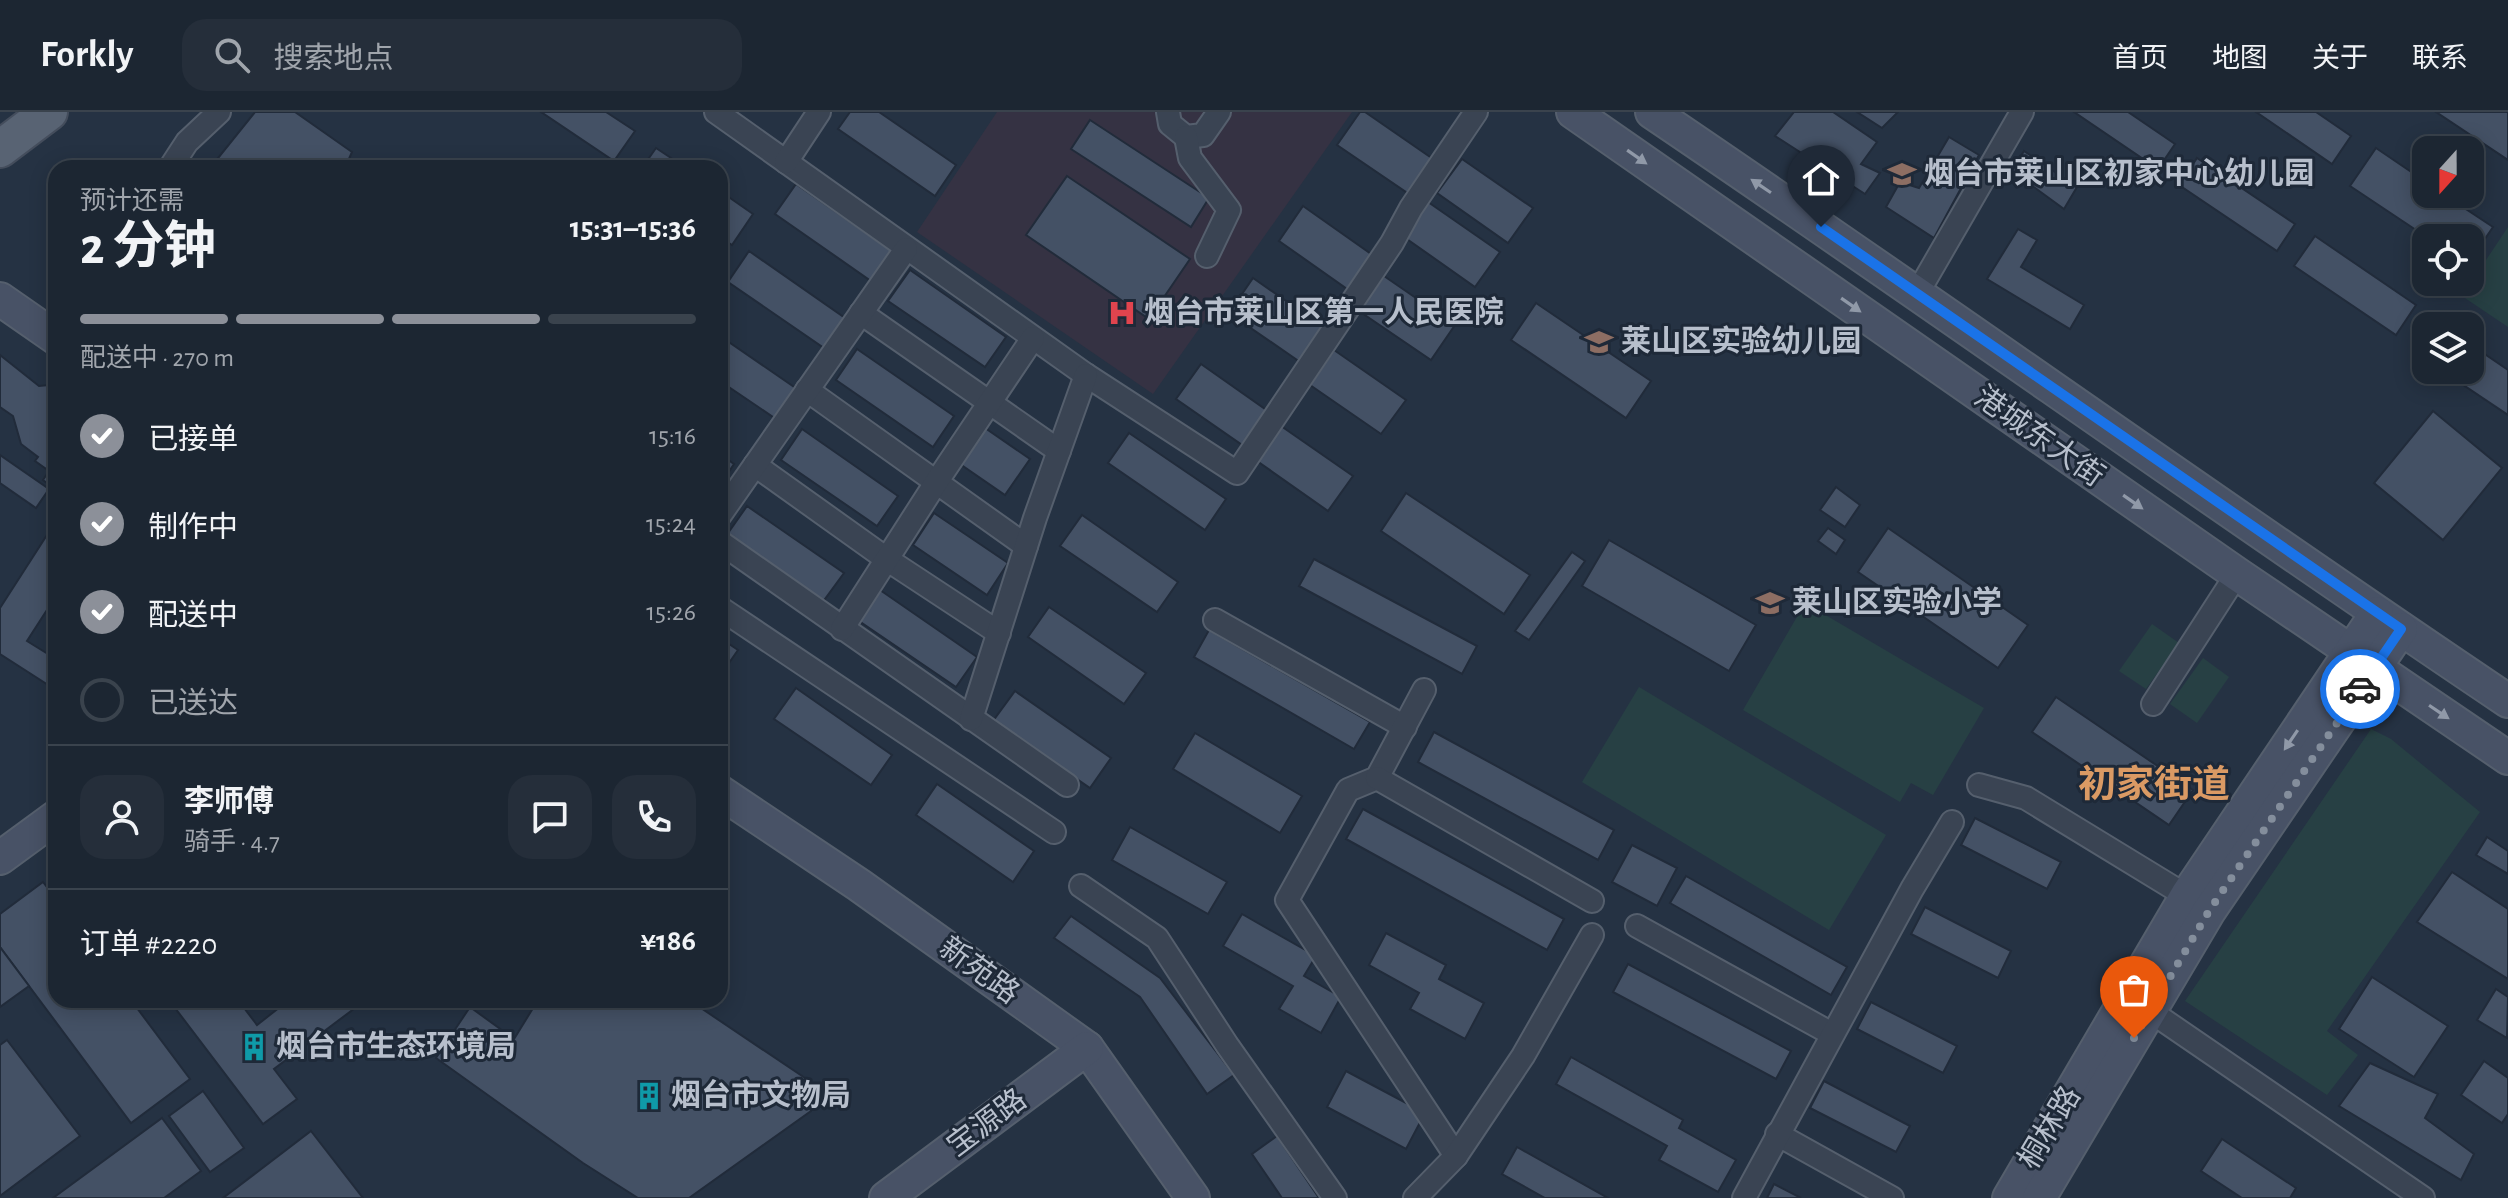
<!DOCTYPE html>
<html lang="zh">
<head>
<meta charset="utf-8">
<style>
  body { margin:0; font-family:"Alegreya Sans","Noto Sans SC",sans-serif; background:#252e3a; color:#f1f3f6; height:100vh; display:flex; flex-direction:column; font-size:30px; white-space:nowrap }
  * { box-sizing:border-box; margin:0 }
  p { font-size:26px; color:#a0a5ac }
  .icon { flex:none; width:44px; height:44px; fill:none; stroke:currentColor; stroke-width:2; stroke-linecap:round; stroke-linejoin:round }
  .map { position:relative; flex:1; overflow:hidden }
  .drawer { position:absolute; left:48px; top:48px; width:680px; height:848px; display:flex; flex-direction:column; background:#1c2632; border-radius:24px; box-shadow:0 4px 20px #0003,0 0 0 2px #3a434d }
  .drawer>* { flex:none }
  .needle { width:52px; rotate:201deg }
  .tools { position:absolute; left:2412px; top:24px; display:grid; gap:16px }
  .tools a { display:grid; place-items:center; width:72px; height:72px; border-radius:16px; background:#1c2632; box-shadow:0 4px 20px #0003,0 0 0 2px #3a434d; font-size:40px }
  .pin { position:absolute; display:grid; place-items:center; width:68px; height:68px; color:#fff; margin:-82px -34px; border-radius:50% 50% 50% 0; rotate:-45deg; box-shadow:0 0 8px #0007 }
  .pin .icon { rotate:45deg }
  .courier { position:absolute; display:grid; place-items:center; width:80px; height:80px; margin:-40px; border:6px solid #1a73e8; border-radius:50%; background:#fff; color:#222; box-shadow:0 2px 10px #0007 }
  .head em { font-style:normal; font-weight:700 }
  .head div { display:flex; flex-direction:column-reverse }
  .head { display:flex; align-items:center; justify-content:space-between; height:136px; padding:0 32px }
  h1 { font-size:52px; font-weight:700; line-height:60px }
  .bar { display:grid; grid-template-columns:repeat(4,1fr); gap:12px 8px; align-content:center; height:96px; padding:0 32px }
  .bar i { height:10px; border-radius:6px; background:#3a434d }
  .bar .current { background:#8c9099 }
  .bar p { grid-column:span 4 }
  .line { display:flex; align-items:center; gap:20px; padding:0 32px; border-top:2px solid #3a434d }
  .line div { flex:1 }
  .round { display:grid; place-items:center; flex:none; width:84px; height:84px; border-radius:24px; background:#252e3a }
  ol { padding:0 32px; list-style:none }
  li { display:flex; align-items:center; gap:24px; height:88px }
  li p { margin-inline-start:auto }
  li .icon { padding:8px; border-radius:50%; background:#8c9099; color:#fff; stroke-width:4 }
  li:last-child { color:#a0a5ac }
  li i { width:44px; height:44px; border:4px solid #3a434d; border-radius:50% }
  header { display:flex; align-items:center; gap:48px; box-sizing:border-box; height:112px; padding:0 40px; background:#1c2632; border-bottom:2px solid #3a434d }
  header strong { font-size:38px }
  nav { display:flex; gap:44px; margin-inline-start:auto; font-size:28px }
  .search { width:560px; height:72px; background:#252e3a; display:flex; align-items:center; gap:20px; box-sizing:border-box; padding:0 28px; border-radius:24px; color:#a0a5ac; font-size:30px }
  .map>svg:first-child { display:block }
</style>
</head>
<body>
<header>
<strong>Forkly</strong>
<div class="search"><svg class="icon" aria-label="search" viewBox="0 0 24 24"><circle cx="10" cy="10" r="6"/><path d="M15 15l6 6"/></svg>搜索地点</div>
<nav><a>首页</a><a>地图</a><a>关于</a><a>联系</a></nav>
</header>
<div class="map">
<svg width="2508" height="1086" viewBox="0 0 2508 1086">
  <rect width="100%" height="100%" fill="#253243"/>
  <path fill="#353243" d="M 997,0 L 1352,0 L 1153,282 L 917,120 Z"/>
  <g fill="#274044">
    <path d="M 2508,115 L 2508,215 L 2462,184 Z"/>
    <path d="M 1805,491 L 1984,596 L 1933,683 L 1911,671 L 1900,690 L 1743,598 Z"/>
    <path d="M 2152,512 L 2179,531 L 2146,577 L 2119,559 Z"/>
    <path d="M 2203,546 L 2229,565 L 2197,611 L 2170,592 Z"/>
    <path d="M 1639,575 L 1886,723 L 1829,818 L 1582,670 Z"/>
    <path d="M 2371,617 L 2391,627 L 2480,700 L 2327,919 L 2358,943 L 2327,983 L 2185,889 Z"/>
  </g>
  <g fill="#445165" stroke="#212b3a" stroke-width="2">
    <path d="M 255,0 L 295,0 L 352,40 L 345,56 L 210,56 Z"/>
    <path d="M 541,0 L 606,0 L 635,19 L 614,49 Z"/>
    <path d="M 850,0 L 879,0 L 956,53 L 935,84 L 838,17 Z"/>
    <path d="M 1360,0 L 1365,0 L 1433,47 L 1409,82 L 1337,33 Z"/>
    <path d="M 1794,0 L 1833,0 L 1877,30 L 1861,52 L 1880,61 L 1865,82 L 1775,24 Z"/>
    <path d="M 1857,0 L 1898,0 L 1882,16 Z"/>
    <path d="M 2074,0 L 2128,0 L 2175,32 L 2158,57 Z"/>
    <path d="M 2256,0 L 2316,0 L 2351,24 L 2332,52 Z"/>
    <path d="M 2436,0 L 2508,0 L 2508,48 Z"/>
    <path d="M 1090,8 L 1209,86 L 1191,115 L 1071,37 Z"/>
    <path d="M 1949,25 L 1979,43 L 1934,126 L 1886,95 L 1900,70 L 1919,76 Z"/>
    <path d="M 656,36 L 686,56 L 642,56 Z"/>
    <path d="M 2376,36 L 2426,70 L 2426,82 L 2443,82 L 2493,115 L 2470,149 L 2470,126 L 2428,126 L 2350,74 Z"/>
    <path d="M 2024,39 L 2077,75 L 2064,97 L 2012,59 Z"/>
    <path d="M 2197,46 L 2295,112 L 2277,139 L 2179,73 Z"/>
    <path d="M 1462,47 L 1533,96 L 1508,131 L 1437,81 Z"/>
    <path d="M 1067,64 L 1190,147 L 1149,207 L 1026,123 Z"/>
    <path d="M 796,72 L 892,139 L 871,169 L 775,102 Z"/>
    <path d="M 720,79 L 753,102 L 732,133 L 720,125 Z"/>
    <path d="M 1428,90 L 1500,140 L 1475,175 L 1404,125 Z"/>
    <path d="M 1303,94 L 1374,144 L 1350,179 L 1279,129 Z"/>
    <path d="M 2018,117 L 2037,128 L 2021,155 L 2084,193 L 2070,217 L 1987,167 Z"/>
    <path d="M 2315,124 L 2416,193 L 2396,223 L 2294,154 Z"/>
    <path d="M 749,139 L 845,206 L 824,236 L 728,170 Z"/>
    <path d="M 910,158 L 1006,225 L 985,255 L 888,189 Z"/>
    <path d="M 1384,164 L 1455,213 L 1431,248 L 1359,199 Z"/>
    <path d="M 1253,166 L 1325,216 L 1300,250 L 1229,201 Z"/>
    <path d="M 1536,191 L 1651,269 L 1626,306 L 1511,228 Z"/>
    <path d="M 720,224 L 797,277 L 776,307 L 720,269 Z"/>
    <path d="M 2470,232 L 2508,258 L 2508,303 L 2441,258 L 2470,258 Z"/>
    <path d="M 857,237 L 954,304 L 933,335 L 836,268 Z"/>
    <path d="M 1334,238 L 1406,288 L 1381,322 L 1310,273 Z"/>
    <path d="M 0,243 L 39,274 L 49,273 L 49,280 L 56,280 L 56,378 L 43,368 L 49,359 L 35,349 L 38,345 L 21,332 L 13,304 L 0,295 Z"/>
    <path d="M 1201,252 L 1272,302 L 1248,337 L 1176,287 Z"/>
    <path d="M 2433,299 L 2502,356 L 2443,428 L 2374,371 Z"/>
    <path d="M 1281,314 L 1353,364 L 1328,399 L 1257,349 Z"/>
    <path d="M 985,316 L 1030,347 L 1005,383 L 960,352 Z"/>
    <path d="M 802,317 L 898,384 L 877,414 L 781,348 Z"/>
    <path d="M 1129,321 L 1226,387 L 1205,418 L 1108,351 Z"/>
    <path d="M 720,342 L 734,352 L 720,373 Z"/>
    <path d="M 0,343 L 49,377 L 36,396 L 0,371 Z"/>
    <path d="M 1836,375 L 1860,393 L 1845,415 L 1820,398 Z"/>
    <path d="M 1406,381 L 1530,463 L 1504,502 L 1381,419 Z"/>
    <path d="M 747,394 L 844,461 L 822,491 L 726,424 Z"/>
    <path d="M 934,401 L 1008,451 L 987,483 L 913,433 Z"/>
    <path d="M 1082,403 L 1178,470 L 1157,500 L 1060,434 Z"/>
    <path d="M 56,409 L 56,484 L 27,529 L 56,547 L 56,578 L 0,542 L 0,496 Z"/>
    <path d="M 1828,416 L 1845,428 L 1836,442 L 1818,429 Z"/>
    <path d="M 1888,416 L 2028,513 L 1998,556 L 1858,460 Z"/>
    <path d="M 1609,428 L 1756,513 L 1729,559 L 1582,474 Z"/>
    <path d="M 1572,440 L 1585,449 L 1529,528 L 1515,519 Z"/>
    <path d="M 1314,447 L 1477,534 L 1462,562 L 1299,474 Z"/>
    <path d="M 880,478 L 977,545 L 956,575 L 859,509 Z"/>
    <path d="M 1049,495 L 1146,561 L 1124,592 L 1028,525 Z"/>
    <path d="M 1209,518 L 1370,610 L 1354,637 L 1194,545 Z"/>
    <path d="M 720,526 L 738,538 L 720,564 Z"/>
    <path d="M 796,576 L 892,643 L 871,673 L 774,607 Z"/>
    <path d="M 1015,579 L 1111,646 L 1090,676 L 993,609 Z"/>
    <path d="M 2056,585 L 2193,678 L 2169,713 L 2032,620 Z"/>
    <path d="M 1434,620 L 1614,718 L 1598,748 L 1418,650 Z"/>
    <path d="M 1195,621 L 1302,684 L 1280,721 L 1173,657 Z"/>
    <path d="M 937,672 L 1034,739 L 1013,770 L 916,703 Z"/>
    <path d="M 1363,697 L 1564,807 L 1547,838 L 1346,727 Z"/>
    <path d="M 1975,706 L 2061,750 L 2047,777 L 1961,733 Z"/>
    <path d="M 1130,715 L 1227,770 L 1208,802 L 1112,748 Z"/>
    <path d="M 2487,725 L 2508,739 L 2508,762 L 2476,743 Z"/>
    <path d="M 1632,733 L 1677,756 L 1657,794 L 1612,770 Z"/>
    <path d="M 2452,760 L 2508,797 L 2508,867 L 2417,810 Z"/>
    <path d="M 1686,764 L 1847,855 L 1831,883 L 1670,791 Z"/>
    <path d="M 43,770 L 56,787 L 56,888 L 131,888 L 190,967 L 131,1011 L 0,835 L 0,802 Z"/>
    <path d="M 1925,795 L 2011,839 L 1998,866 L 1911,822 Z"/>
    <path d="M 1242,802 L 1316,844 L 1304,864 L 1341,885 L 1321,921 L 1279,897 L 1293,874 L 1223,834 Z"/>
    <path d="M 1071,804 L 1160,866 L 1234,963 L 1207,982 L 1140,885 L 1054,826 Z"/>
    <path d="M 1386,821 L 1446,853 L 1439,867 L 1484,891 L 1465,927 L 1410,897 L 1419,881 L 1369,853 Z"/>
    <path d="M 0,835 L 29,874 L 0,895 Z"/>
    <path d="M 1628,852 L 1791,939 L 1776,967 L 1613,880 Z"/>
    <path d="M 2372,865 L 2448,914 L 2414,965 L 2339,917 Z"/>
    <path d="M 2496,877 L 2508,885 L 2507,926 L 2477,908 Z"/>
    <path d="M 169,888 L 238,888 L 257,913 L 289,888 L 349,888 L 355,896 L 274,957 L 297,987 L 263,1012 Z"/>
    <path d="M 538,888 L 689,888 L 808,968 L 811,999 L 689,1086 L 638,1086 L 583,1051 L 436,946 L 470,895 L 514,927 Z"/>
    <path d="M 1871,890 L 1957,934 L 1943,961 L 1857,917 Z"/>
    <path d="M 7,928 L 80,1024 L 0,1084 L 0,933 Z"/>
    <path d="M 1571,945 L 1683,1008 L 1679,1016 L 1736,1048 L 1718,1080 L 1659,1048 L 1667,1034 L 1556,972 Z"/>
    <path d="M 2484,949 L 2508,966 L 2508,1002 L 2502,1011 L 2461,983 Z"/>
    <path d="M 2370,951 L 2438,982 L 2425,1006 L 2474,1042 L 2461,1068 L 2339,994 Z"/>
    <path d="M 1346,959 L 1425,1001 L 1406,1037 L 1327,995 Z"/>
    <path d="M 1824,969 L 1910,1014 L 1896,1040 L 1810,996 Z"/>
    <path d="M 203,979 L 244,1036 L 210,1060 L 169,1004 Z"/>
    <path d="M 162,1006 L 201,1059 L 164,1086 L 53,1086 Z"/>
    <path d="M 311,1019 L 363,1086 L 223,1086 Z"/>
    <path d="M 1277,1024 L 1319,1086 L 1282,1086 L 1252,1042 Z"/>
    <path d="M 2222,1027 L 2296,1076 L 2290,1086 L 2242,1086 L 2201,1059 Z"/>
    <path d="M 1517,1035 L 1608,1086 L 1545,1086 L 1502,1062 Z"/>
    <path d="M 1774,1072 L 1801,1086 L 1767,1086 Z"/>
  </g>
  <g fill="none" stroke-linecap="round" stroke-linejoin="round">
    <defs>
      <g id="street">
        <path d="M 716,0 L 1086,263 L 1237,361 L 1392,131 L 1411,96 L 1476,0"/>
        <path d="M 1168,0 L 1170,12 L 1186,25 L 1203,23 L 1219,0"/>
        <path d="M 1186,25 L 1190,46 L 1229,98 L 1207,144"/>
        <path d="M 786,50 L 819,0"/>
        <path d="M 170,56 L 187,30 L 219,0"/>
        <path d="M 1918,180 L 2022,0"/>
        <path d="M 861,201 L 1059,339"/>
        <path d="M 807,278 L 1026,434"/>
        <path d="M 755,353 L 888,448 L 999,521"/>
        <path d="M 720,403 L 906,137"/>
        <path d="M 720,430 L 1067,673"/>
        <path d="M 720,496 L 1054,720"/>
        <path d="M 1215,508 L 1405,615"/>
        <path d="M 842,517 L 937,369 L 1033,226"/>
        <path d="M 1424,578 L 1377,666 L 1348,678 L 1287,788 L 1456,1044"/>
        <path d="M 2153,592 L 2237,462"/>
        <path d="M 971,607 L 1035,406 L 1086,263"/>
        <path d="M 1377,666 L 1592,789"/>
        <path d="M 1979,673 L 2026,686 L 2198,791"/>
        <path d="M 1081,774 L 1157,826 L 1227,933 L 1335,1086"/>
        <path d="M 1637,814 L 1832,922"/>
        <path d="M 2150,899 L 2423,1086"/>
        <path d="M 1777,1022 L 1892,1086"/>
        <path d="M 1415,1086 L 1456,1044 L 1523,944 L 1592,823"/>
        <path d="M 1744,1086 L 1912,777 L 1952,710"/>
      </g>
      <g id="secondary">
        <path d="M 1573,0 L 2237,462 L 2508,646"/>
        <path d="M 1652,0 C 1939,194 2220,396 2508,589"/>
        <path d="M 0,187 L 56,226"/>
        <path d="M 720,680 L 859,773 L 1087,936 L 1193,1086"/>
        <path d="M 0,746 L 56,705"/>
        <path d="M 886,1086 L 1087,936"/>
        <path d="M 2009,1086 L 2187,783 L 2377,501"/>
        <path d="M 2039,1086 L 2209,799 L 2401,517"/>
      </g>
      <path id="primary" d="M 0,37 L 49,0"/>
    </defs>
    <use href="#street" stroke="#555f6d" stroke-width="26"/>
    <use href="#secondary" stroke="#555f6d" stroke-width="36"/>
    <use href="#primary" stroke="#444d5c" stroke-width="40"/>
    <use href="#street" stroke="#3a4453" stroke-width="22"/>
    <use href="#secondary" stroke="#485266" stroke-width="32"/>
    <use href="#primary" stroke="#586373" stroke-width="36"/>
  </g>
  <defs><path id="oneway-solid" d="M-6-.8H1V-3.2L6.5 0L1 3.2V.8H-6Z" transform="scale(2)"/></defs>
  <g fill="#9099a8">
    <use href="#oneway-solid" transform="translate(1637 45) rotate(35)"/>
    <use href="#oneway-solid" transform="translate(1761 74) rotate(-146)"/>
    <use href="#oneway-solid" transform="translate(1851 193) rotate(35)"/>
    <use href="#oneway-solid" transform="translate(2133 390) rotate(35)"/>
    <use href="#oneway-solid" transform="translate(2439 600) rotate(34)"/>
    <use href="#oneway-solid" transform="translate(2291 628) rotate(124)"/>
  </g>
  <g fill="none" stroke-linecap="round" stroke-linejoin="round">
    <path stroke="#848e9c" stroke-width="8" stroke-dasharray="0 14.4" d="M 2134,926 L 2209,799 L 2360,577"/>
    <path stroke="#1a73e8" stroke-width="10" d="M 1821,115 L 2401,517 L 2360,577"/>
  </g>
  <defs>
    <symbol id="school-bare" viewBox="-9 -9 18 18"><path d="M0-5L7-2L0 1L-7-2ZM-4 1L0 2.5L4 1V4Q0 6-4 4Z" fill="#8d6e63" stroke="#1e2938" stroke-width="2.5" paint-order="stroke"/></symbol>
    <symbol id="hospital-bare" viewBox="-9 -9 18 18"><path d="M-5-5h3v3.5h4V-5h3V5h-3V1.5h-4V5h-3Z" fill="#e0444e" stroke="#1e2938" stroke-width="2.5" paint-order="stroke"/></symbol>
    <symbol id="building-bare" viewBox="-9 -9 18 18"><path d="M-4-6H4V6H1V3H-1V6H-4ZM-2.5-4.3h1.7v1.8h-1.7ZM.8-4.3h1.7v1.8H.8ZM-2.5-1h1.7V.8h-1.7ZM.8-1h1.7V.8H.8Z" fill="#0f9aa8" stroke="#1e2938" stroke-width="2.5" paint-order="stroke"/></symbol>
  </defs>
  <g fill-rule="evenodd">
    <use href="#school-bare" x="1882" y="42" width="40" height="40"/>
    <use href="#hospital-bare" x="1102" y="181" width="40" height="40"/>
    <use href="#school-bare" x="1579" y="210" width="40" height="40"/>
    <use href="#school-bare" x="1750" y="471" width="40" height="40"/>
    <use href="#building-bare" x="234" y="915" width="40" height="40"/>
    <use href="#building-bare" x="629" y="964" width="40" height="40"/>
  </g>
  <g text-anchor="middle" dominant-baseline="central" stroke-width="6" stroke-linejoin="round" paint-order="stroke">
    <g font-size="30" font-weight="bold" fill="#b7bfcc" stroke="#1e2938" text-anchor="start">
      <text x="1924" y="62">烟台市莱山区初家中心幼儿园</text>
      <text x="1144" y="201">烟台市莱山区第一人民医院</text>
      <text x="1621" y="230">莱山区实验幼儿园</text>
      <text x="1792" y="491">莱山区实验小学</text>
      <text x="276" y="935">烟台市生态环境局</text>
      <text x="671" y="984">烟台市文物局</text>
    </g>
    <g font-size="30" fill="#b7bfcc" stroke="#1e2938">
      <text transform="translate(2039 325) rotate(35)">港城东大街</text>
      <text transform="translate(979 859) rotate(36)">新苑路</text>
      <text transform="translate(987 1011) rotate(-37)">宝源路</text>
      <text transform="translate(2050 1016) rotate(-59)">桐林路</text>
    </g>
    <g font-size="38" font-weight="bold" fill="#da9a64" stroke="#1e2938">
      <text x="2154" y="674">初家街道</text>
    </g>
  </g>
</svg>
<div class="tools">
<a><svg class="needle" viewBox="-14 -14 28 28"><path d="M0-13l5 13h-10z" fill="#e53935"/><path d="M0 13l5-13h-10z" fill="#a0a5ac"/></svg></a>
<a><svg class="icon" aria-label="locate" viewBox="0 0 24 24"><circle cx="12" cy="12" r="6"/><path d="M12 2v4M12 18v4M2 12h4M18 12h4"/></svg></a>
<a><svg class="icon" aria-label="layers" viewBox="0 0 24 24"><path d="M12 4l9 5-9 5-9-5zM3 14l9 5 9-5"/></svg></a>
</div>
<div class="pin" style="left:2134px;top:926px;background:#ea580c"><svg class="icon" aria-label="bag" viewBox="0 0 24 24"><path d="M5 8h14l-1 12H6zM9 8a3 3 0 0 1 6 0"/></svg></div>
<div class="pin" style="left:1821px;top:115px;background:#1f2937"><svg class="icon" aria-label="home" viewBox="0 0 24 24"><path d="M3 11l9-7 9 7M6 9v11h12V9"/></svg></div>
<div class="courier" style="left:2360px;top:577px"><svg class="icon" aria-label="car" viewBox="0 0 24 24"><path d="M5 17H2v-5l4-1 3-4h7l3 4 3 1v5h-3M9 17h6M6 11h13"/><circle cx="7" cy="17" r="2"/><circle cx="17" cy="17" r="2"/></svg></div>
<section class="drawer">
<div class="head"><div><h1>2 分钟</h1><p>预计还需</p></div><em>15:31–15:36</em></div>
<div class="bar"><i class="current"></i><i class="current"></i><i class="current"></i><i></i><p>配送中 · 270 m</p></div>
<ol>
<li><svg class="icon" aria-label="check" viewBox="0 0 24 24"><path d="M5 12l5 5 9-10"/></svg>已接单<p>15:16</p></li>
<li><svg class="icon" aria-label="check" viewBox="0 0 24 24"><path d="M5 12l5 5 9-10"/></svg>制作中<p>15:24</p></li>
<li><svg class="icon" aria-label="check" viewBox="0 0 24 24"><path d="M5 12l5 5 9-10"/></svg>配送中<p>15:26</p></li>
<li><i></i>已送达</li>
</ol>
<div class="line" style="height:144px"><a class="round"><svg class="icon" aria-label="person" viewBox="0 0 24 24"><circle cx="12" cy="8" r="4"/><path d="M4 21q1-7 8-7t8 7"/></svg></a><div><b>李师傅</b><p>骑手 · 4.7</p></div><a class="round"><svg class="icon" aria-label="chat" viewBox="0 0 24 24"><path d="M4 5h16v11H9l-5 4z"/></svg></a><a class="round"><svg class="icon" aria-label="phone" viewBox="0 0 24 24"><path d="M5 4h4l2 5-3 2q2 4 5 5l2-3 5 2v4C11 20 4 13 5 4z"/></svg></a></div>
<div class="line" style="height:104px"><div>订单 #2220</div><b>¥186</b></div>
</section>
</div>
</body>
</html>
